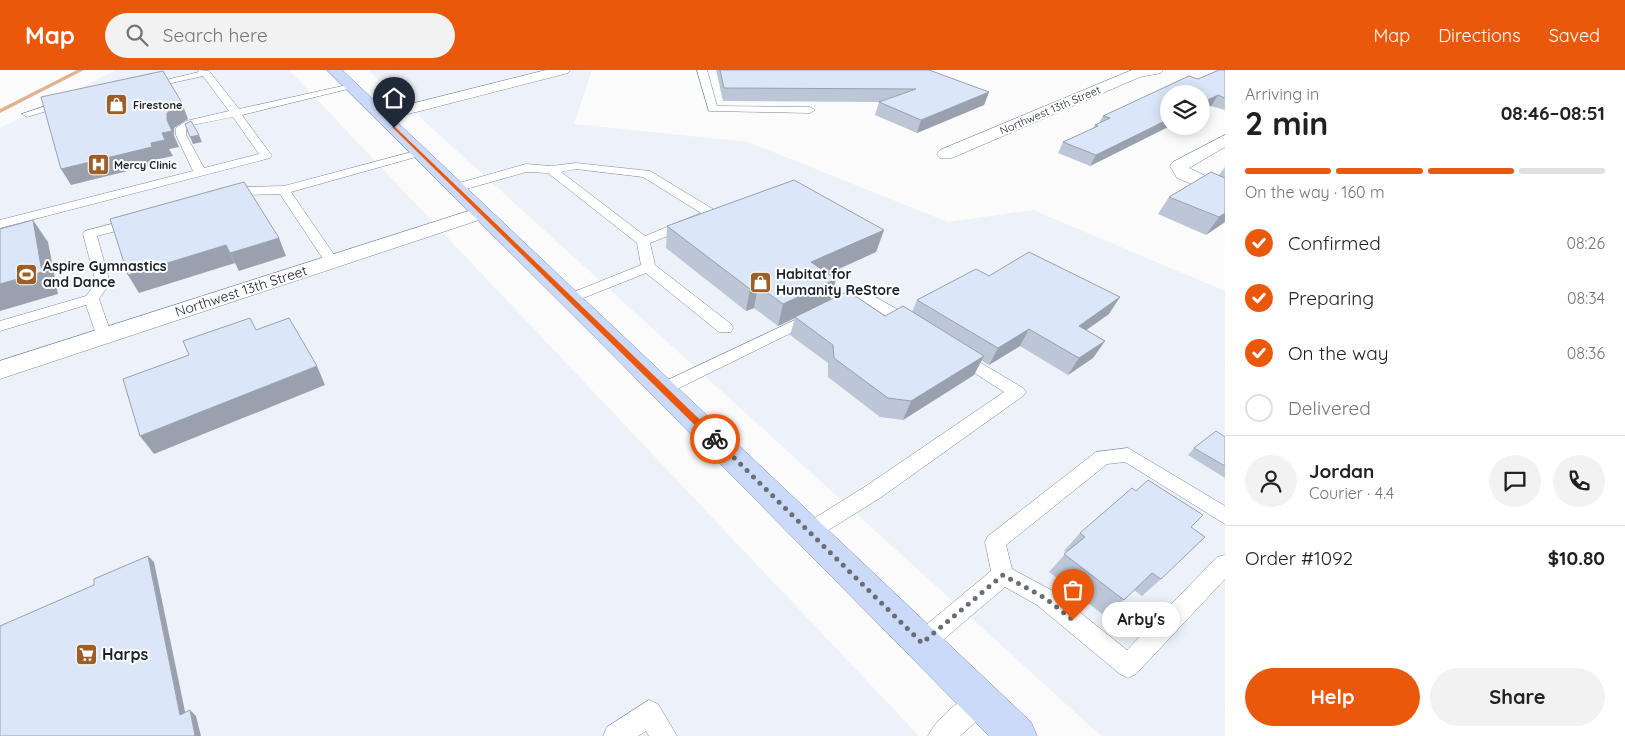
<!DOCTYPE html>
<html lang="en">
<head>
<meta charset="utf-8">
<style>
  body { margin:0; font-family:Quicksand,sans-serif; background:#f2f2f2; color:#202124; height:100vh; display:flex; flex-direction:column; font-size:19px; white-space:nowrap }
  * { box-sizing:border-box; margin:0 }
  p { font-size:16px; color:#757577 }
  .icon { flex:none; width:28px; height:28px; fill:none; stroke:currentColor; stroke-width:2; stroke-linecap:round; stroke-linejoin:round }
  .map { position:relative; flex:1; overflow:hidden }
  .panel { display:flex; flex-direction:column; background:#fff; width:400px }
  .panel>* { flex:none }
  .controls { position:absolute; left:1160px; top:15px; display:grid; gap:10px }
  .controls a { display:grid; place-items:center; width:50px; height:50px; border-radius:50%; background:#fff; box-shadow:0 2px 12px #0003; font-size:25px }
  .pin { position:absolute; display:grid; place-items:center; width:42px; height:42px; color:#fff; margin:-51px -21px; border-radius:50% 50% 50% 0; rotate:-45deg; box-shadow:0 0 5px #0007 }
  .pin .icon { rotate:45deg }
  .courier { position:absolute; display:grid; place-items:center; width:50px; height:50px; margin:-25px; border:4px solid #ea580c; border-radius:50%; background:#fff; color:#222; box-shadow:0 1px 6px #0007 }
  .bubble { position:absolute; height:35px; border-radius:18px; background:#fff; box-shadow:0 2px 12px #0003; font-size:16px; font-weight:800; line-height:35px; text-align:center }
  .headline em { font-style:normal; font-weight:800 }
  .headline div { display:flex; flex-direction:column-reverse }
  .headline { display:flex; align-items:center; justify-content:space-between; height:85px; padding:0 20px }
  h1 { font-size:32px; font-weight:800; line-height:38px }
  .bar { display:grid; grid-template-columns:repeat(4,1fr); gap:8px 5px; align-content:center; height:60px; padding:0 20px }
  .bar i { height:6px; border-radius:4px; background:#e0e0e0 }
  .bar .active { background:#ea580c }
  .bar p { grid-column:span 4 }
  .line { display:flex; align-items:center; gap:12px; padding:0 20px; border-top:1px solid #e0e0e0 }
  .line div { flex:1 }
  .round { display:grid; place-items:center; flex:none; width:52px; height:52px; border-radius:26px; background:#f2f2f2 }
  ol { padding:0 20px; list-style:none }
  li { display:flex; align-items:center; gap:15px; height:55px }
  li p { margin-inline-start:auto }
  li .icon { padding:5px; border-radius:50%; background:#ea580c; color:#fff; stroke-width:4 }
  li:last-child { color:#757577 }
  li i { width:28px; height:28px; border:2px solid #e0e0e0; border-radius:50% }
  .primary-button { display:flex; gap:10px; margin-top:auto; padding:10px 20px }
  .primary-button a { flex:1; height:58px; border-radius:30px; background:#ea580c; color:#fff; font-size:20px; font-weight:800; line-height:58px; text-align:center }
  .primary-button a+a { background:#f2f2f2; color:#202124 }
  header { display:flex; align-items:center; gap:30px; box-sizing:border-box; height:70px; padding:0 25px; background:#ea580c; color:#fff }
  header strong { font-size:24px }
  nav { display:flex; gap:28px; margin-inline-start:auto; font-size:18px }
  .search { width:350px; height:45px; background:#f2f2f2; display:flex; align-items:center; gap:12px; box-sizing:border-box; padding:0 18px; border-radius:28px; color:#757577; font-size:19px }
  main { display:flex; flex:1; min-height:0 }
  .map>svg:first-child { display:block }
</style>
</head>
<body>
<header>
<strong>Map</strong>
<div class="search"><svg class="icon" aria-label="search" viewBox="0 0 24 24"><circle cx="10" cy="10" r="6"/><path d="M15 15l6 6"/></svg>Search here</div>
<nav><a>Map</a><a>Directions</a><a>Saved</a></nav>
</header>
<main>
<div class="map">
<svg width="1225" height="666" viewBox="0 0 1225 666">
  <rect width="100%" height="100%" fill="#fbfbfb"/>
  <g fill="#edf1f8">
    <path d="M 116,0 L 289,0 L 919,666 L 0,666 L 0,58 Z"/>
    <path d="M 368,0 L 592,0 L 574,54 L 748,72 L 948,152 L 1033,140 L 1225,221 L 1225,666 L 1101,666 Z"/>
  </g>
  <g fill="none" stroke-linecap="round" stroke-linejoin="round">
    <path fill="#e0b290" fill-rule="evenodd" d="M 77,0 L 84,0 L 0,43 L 0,39 Z"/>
    <defs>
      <g id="lane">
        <path d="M 198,0 L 209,1 L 239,39 L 351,14 L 356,17 L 242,45 L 272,86 L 270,88 L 0,158 L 0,150 L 193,101 L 176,65 L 176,58 L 186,51 L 229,41 L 203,6 L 145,19 L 140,16 L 199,2 ZM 233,47 L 259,84 L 204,98 L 186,65 L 186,59 L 193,55 Z"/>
        <path d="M 697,0 L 707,0 L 717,36 L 810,37 L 815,40 L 810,43 L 709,41 Z"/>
        <path d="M 66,29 L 71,32 L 70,34 L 27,47 L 22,44 Z"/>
        <path d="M 419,80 L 423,81 L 423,85 L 291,122 L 339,192 L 332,196 L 327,195 L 280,124 L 245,125 L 227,130 L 221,126 L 223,123 L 244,117 L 284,116 Z"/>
        <path d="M 576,93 L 650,101 L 716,141 L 717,144 L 716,147 L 650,173 L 655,195 L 731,254 L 733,258 L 731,262 L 719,262 L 646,203 L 576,231 L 566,231 L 564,228 L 566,225 L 641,195 L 637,173 L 548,103 L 526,102 L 456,122 L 450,118 L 452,115 L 526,94 L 551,96 ZM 576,99 L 643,107 L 701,143 L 645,166 L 561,102 Z"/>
        <path d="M 134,148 L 139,149 L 141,152 L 139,155 L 97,166 L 110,213 L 99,229 L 112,266 L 110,270 L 98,270 L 86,235 L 0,261 L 0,251 L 86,226 L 96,213 L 83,164 L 85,161 Z"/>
        <path d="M 861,219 L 918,251 L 920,255 L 918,259 L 906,259 L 860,229 L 669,323 L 663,325 L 657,323 L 654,319 L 657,315 Z"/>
        <path d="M 959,280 L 1023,318 L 1026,322 L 1023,326 L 880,428 L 816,468 L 809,471 L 802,468 L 799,462 L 802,456 L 866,416 L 1004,322 L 953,289 L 951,285 L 953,281 Z"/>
        <path d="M 1128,378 L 1225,436 L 1225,454 L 1125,392 L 1107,394 L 1006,475 L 1012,499 L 1053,521 L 1127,580 L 1217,487 L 1225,485 L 1225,509 L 1136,604 L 1128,608 L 1120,604 L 1037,535 L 1005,517 L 930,581 L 922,584 L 914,581 L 910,573 L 914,565 L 991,501 L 985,472 L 988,466 L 1096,382 Z"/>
        <path d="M 980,619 L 989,622 L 992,631 L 989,640 L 960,666 L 928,666 C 935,650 964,625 980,619 Z"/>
        <path d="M 649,630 L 658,634 L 677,666 L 649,666 L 646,661 L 638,666 L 603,666 L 607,657 Z"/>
      </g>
      <g id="street">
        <path d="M 546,0 L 570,0 L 568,3 L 381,51 L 373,46 L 375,43 Z"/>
        <path d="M 1132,0 L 1163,0 L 1161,3 L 1140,7 L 952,88 L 940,88 L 937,84 L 940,80 Z"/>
        <path d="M 1225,65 L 1225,77 L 1189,98 L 1225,115 L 1225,128 L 1177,108 L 1170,96 L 1173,92 Z"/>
        <path d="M 481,137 L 488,139 L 491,143 L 488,147 L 0,309 L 0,291 Z"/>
      </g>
      <path id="primary" d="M 327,0 L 342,0 L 1031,652 L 1037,666 L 989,666 L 596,268 Z"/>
    </defs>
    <use href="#lane" stroke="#7a88a2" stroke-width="1"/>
    <use href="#street" stroke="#7a88a2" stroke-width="1"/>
    <use href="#primary" stroke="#778aad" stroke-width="1"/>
    <use href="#lane" fill="#fff" fill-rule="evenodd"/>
    <use href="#street" fill="#fff" fill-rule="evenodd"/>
    <use href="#primary" fill="#cbdaf8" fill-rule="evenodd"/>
  </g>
  <g fill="#bdc6d6">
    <path d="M 716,0 L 929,0 L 989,22 L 984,35 L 917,63 L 875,45 L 879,32 L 880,32 L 723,31 Z"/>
    <path d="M 1225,0 L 1225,40 L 1211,36 L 1201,41 L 1201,24 L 1169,56 L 1170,56 L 1090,96 L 1058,83 L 1063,72 L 1093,59 L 1095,55 L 1099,53 L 1103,46 L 1198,9 Z"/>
    <path d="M 1225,97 L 1225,152 L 1206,165 L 1158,144 L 1169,127 L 1219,105 Z"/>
    <path d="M 667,156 L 884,160 L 876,182 L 828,204 L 831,230 L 885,246 L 912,242 L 917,230 L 989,206 L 1109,244 L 1086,260 L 1105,271 L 1093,288 L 1068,305 L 1020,276 L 989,295 L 981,290 L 974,305 L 903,350 L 880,347 L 828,307 L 828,293 L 790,265 L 795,248 L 778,256 L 754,238 L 746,241 L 666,178 Z"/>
    <path d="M 1225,367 L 1225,408 L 1188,385 L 1194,378 Z"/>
    <path d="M 1191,457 L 1161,509 L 1142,526 L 1134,520 L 1106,547 L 1049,502 L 1067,482 L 1064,481 L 1080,463 Z"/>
  </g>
  <g fill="#9aa1ae">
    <path d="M 989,22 L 984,35 L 917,63 L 921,50 Z"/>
    <path d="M 1218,25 L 1211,36 L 1201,41 L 1201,33 Z"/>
    <path d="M 182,33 L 188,49 L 174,58 L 174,66 L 167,50 L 167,43 Z"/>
    <path d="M 1169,49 L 1169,56 L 1170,56 L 1090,96 L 1096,85 Z"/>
    <path d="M 172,61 L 179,77 L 169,79 L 173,86 L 159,89 L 160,93 L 71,115 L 61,99 L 151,73 L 162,63 Z"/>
    <path d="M 199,65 L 202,72 L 193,74 L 190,67 Z"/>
    <path d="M 1225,143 L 1225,152 L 1206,165 L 1219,147 Z"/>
    <path d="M 33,150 L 48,172 L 58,224 L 0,241 L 0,214 Z"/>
    <path d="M 884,160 L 876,182 L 805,214 L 811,192 Z"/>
    <path d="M 279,168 L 286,186 L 239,201 L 230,183 Z"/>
    <path d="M 226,175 L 235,193 L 139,223 L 128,205 Z"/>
    <path d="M 836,209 L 830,231 L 795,247 L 795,248 L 778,256 L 783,234 Z"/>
    <path d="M 758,216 L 754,238 L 746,241 L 750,219 Z"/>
    <path d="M 1120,227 L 1109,244 L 1068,273 L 1079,256 Z"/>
    <path d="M 1029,259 L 1020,276 L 989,295 L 998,278 Z"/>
    <path d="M 1105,271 L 1093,288 L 1068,305 L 1079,288 Z"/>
    <path d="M 984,286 L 974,305 L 903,350 L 911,331 Z"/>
    <path d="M 317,296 L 325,315 L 154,384 L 140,366 Z"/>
    <path d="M 148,486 L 154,492 L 187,651 L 180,645 Z"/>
    <path d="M 190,640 L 196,646 L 201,666 L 195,666 Z"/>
  </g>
  <g fill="#dce6f9" stroke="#9aa1ae">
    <path d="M 720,0 L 929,0 L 989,22 L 921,50 L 879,32 L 916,19 L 724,18 Z"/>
    <path d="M 1219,0 L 1225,0 L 1225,28 L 1218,25 L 1201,33 L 1201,24 L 1169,24 L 1169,49 L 1096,85 L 1063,72 L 1098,56 L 1095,55 L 1110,48 L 1103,46 L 1189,6 L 1198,9 Z"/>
    <path d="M 163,1 L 182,33 L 167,43 L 167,50 L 172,61 L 162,63 L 165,70 L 151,73 L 152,77 L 61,99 L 41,27 Z"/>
    <path d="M 191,51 L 199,65 L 190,67 L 185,54 Z"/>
    <path d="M 1211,102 L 1225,108 L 1225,143 L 1219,147 L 1169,127 Z"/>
    <path d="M 794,110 L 884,160 L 811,192 L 836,209 L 783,234 L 758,216 L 750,219 L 667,156 Z"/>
    <path d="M 244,112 L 279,168 L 230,183 L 226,175 L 128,205 L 110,149 Z"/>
    <path d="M 33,150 L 42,202 L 0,214 L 0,159 Z"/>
    <path d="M 1029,182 L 1120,227 L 1079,256 L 1105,271 L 1079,288 L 1029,259 L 998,278 L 917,230 L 976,199 L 989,206 Z"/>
    <path d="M 848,221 L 885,246 L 903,236 L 984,286 L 911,331 L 888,328 L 834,288 L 833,275 L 795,247 Z"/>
    <path d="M 250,248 L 256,260 L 289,248 L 317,296 L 140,366 L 123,309 L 189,285 L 183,271 Z"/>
    <path d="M 1216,361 L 1225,367 L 1225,396 L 1194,378 Z"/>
    <path d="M 1148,410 L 1203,445 L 1191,457 L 1205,467 L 1161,509 L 1152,503 L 1124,530 L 1064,484 L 1085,467 L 1080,463 L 1132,418 L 1136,421 Z"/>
    <path d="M 148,486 L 180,645 L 190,640 L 195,666 L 0,666 L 0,556 L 94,515 L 94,509 Z"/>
  </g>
  <path fill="#ea580c" d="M 392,57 L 395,57 L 718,367 L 718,372 L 712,372 Z"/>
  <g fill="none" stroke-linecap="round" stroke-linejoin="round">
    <path stroke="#696d74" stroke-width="5" stroke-dasharray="0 9" d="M 715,369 L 922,573 L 1003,505 L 1045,528 L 1073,550"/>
  </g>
  <defs>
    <symbol id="shop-square" viewBox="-11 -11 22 22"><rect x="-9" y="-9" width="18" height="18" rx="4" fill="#9e5f27" stroke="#fff"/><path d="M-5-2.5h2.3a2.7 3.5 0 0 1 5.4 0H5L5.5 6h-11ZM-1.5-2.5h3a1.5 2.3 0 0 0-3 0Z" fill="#fff"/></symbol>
    <symbol id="hospital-square" viewBox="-11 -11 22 22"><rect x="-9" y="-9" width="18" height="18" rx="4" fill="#9e5f27" stroke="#fff"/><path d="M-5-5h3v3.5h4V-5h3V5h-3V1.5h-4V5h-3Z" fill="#fff"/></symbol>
    <symbol id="stadium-square" viewBox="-11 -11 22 22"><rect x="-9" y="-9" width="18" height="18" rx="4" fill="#9e5f27" stroke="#fff"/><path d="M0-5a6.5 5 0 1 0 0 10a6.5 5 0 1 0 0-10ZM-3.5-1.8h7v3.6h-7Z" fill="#fff"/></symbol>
    <symbol id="supermarket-square" viewBox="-11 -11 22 22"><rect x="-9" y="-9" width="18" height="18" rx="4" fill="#9e5f27" stroke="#fff"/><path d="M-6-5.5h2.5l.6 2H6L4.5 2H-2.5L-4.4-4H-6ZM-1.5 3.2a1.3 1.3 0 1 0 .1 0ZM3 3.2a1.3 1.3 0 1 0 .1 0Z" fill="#fff"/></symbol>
  </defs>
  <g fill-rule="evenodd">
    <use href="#shop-square" x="104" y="22" width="25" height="25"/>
    <use href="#hospital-square" x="86" y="82" width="25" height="25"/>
    <use href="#stadium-square" x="14" y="192" width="25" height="25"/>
    <use href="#shop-square" x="748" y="200" width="25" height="25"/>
    <use href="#supermarket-square" x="74" y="572" width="25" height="25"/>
  </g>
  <g text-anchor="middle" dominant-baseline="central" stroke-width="4" stroke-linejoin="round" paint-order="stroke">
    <g font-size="11" font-weight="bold" fill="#1b212b" stroke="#fff" text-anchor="start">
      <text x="133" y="35">Firestone</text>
      <text x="114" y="95">Mercy Clinic</text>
    </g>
    <g font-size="11" fill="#1b212b" stroke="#fff">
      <text transform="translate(1050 40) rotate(-23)">Northwest 13th Street</text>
    </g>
    <g font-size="14" font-weight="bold" fill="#1b212b" stroke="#fff" text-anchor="start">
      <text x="43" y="196">Aspire Gymnastics<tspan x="43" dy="16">and Dance</tspan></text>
      <text x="776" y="204">Habitat for<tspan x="776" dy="16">Humanity ReStore</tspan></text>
    </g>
    <g font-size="14" fill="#1b212b" stroke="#fff">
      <text transform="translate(241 221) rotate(-18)">Northwest 13th Street</text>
    </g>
    <g font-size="16" font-weight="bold" fill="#1b212b" stroke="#fff" text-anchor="start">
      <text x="102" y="584">Harps</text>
    </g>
  </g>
</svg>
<div class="controls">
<a><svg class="icon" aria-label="layers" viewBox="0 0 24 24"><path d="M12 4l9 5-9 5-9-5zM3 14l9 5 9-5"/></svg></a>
</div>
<div class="pin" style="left:1073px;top:550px;background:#ea580c"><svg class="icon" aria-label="bag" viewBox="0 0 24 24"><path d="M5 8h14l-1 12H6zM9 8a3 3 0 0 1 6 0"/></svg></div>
<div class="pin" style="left:394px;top:58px;background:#1f2937"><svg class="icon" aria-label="home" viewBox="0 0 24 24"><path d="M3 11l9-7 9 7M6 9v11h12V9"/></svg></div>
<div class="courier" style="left:715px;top:369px"><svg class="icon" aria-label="bike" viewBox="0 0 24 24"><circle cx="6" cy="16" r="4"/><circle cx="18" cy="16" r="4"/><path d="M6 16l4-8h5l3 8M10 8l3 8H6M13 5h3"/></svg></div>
<div class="bubble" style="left:1102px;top:532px;width:78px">Arby's</div>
</div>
<section class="panel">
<div class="headline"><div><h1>2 min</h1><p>Arriving in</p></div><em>08:46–08:51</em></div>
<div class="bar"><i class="active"></i><i class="active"></i><i class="active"></i><i></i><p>On the way · 160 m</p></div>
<ol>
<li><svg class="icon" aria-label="check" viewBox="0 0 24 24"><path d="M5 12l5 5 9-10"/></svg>Confirmed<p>08:26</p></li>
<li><svg class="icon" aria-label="check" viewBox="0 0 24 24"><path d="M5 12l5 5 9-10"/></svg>Preparing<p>08:34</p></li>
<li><svg class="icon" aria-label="check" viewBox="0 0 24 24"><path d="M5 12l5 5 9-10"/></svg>On the way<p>08:36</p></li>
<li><i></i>Delivered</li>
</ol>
<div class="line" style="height:90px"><a class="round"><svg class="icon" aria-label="person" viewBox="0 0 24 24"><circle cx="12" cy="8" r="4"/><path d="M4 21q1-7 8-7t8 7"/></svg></a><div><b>Jordan</b><p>Courier · 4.4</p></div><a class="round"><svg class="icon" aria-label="chat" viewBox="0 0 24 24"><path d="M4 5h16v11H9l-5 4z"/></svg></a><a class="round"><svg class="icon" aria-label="phone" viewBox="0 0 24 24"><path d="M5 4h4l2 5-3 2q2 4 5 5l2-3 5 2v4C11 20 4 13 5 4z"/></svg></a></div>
<div class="line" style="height:65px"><div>Order #1092</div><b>$10.80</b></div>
<div class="primary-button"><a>Help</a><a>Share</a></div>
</section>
</main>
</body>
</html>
